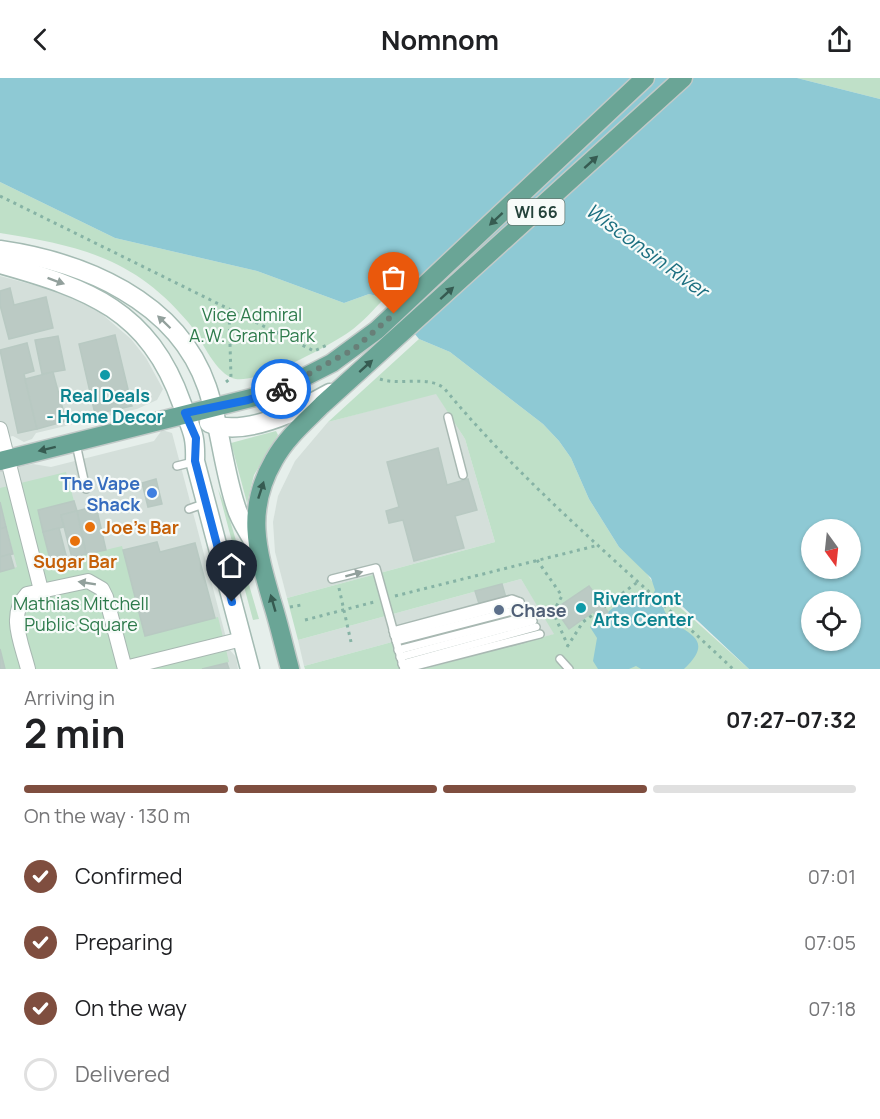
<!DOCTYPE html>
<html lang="en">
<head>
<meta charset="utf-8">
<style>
  body { margin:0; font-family:Manrope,sans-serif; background:#f6f6f6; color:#202124; height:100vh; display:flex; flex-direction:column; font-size:22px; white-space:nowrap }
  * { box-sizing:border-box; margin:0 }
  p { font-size:20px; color:#757577 }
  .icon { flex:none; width:33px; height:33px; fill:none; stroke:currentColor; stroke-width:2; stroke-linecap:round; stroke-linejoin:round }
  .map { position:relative; height:591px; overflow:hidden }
  .side { display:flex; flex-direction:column; background:#fff; flex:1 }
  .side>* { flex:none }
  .needle { width:39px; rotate:165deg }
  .controls { position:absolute; left:801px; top:441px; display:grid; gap:12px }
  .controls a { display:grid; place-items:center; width:60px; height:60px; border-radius:50%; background:#fff; box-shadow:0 2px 4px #0004; font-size:30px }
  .pin { position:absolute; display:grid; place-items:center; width:51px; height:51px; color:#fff; margin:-62px -26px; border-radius:50% 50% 50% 0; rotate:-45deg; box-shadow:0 0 6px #0007 }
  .pin .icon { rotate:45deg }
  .courier { position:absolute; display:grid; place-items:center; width:60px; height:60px; margin:-30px; border:4px solid #1a73e8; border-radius:50%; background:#fff; color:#222; box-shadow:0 2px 8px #0007 }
  .headline em { font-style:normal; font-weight:700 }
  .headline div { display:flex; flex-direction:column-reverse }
  .headline { display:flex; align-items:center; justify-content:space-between; height:102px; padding:0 24px }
  h1 { font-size:39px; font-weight:700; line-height:45px }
  .bar { display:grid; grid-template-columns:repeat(4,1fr); gap:9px 6px; align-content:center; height:72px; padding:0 24px }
  .bar i { height:8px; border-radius:4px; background:#e0e0e0 }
  .bar .on { background:#7f4e3f }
  .bar p { grid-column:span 4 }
  ol { padding:0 24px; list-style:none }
  li { display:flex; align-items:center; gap:18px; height:66px }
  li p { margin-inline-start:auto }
  li .icon { padding:6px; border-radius:50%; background:#7f4e3f; color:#fff; stroke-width:4 }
  li:last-child { color:#757577 }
  li i { width:33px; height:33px; border:3px solid #e0e0e0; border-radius:50% }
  header { display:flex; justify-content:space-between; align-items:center; height:78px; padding:0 24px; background:#fff; font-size:27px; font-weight:700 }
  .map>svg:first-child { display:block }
</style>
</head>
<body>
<header><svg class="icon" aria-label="back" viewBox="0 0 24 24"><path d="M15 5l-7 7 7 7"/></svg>Nomnom<svg class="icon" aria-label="share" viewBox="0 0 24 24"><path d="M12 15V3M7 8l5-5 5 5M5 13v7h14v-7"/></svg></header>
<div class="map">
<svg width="880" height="591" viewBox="0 0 880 591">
  <rect width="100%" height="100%" fill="#e6efeb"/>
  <g fill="#d4dfda">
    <path d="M 0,198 L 56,213 L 96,231 L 131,261 L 146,280 L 163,311 L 157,322 L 137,331 L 36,355 L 32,361 L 24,364 L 13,358 L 0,361 Z"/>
    <path d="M 436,315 L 465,361 L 495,464 L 287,520 L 275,474 L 273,444 L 278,418 L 295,383 L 328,344 Z"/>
    <path d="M 162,352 L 172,355 L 229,571 L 236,579 L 238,591 L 0,591 L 0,393 L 33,386 L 51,389 L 154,363 Z"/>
    <path d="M 521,501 L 555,556 L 424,591 L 400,591 L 392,564 L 304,588 L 298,562 Z"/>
  </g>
  <g fill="#bfe0c8">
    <path d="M 797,0 L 880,0 L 880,21 Z"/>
    <path d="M 0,104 L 115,160 L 257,193 L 344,225 L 369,216 L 385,220 C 373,232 362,245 349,254 C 329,268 254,309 232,300 C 212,291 202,260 188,244 C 133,179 79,168 0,155 Z"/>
    <path d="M 419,261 L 450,274 L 543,346 L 559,363 L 571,380 L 589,421 L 619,469 L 645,493 L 654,506 L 749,591 L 424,591 L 554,556 L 521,501 L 298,562 L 287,520 L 495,464 L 465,361 L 436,316 L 328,344 Z"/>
    <path d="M 276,353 L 278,357 L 254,397 L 247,425 L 231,365 Z"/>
    <path d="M 66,394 L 74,423 L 38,432 L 51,485 L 122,468 L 145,557 L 218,539 L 229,584 L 202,591 L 5,591 L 0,572 L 0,494 L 17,489 L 0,424 L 0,410 Z"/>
    <path d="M 218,411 L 227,432 L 259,541 L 253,542 Z"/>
    <path d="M 392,564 L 400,591 L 305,591 L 304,588 Z"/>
  </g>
  <path fill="#8ec9d4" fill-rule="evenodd" d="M 0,0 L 797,0 L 880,21 L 880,591 L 749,591 L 682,528 L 671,521 L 663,528 C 668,556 724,553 684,591 L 641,591 L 636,588 L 629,591 L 598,591 L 593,583 L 597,560 L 590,549 L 620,524 L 653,517 L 655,512 L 651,500 L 619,469 L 589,421 L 571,380 L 559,363 L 543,346 L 450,274 L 419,261 L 385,220 L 369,216 L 344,225 L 257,193 L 115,160 L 0,104 ZM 812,452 L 850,452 L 850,490 L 812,490 ZM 812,524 L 850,524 L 850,562 L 812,562 Z"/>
  <g fill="#bbcac4" stroke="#b8c9c2" stroke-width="1.5">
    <path d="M 10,210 L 14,227 L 46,219 L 53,250 L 9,261 L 0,227 L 0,213 Z"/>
    <path d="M 115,257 L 132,328 L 95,336 L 79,266 Z"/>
    <path d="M 58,258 L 65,292 L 42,296 L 35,262 Z"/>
    <path d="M 27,265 L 34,293 L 24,296 L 37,351 L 18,355 L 0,272 Z"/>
    <path d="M 53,294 L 66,343 L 37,351 L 25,301 Z"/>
    <path d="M 438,370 L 447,407 L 468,401 L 477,432 L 455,438 L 464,470 L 414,483 L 403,442 L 389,445 L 386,433 L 399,429 L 387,384 Z"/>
    <path d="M 156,401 L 162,426 L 148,429 L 142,405 Z"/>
    <path d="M 74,423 L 77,433 L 61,437 L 64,449 L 43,454 L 38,432 Z"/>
    <path d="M 0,424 L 6,449 L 0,451 Z"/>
    <path d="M 96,428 L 106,472 L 86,476 L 77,433 Z"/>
    <path d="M 77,433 L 86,476 L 72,480 L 61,437 Z"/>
    <path d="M 6,449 L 13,476 L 0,479 L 0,451 Z"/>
    <path d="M 59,450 L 67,481 L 51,485 L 43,454 Z"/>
    <path d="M 157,464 L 160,474 L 195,465 L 215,540 L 145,558 L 123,472 Z"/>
    <path d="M 10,476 L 14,490 L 0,494 L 0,479 Z"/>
    <path d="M 502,506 L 511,537 L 518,535 L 526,564 L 511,568 L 507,554 L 500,556 L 497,541 L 491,542 L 487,527 L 480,529 L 475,513 Z"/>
    <path d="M 589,508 L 608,534 L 598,541 L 593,534 L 569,551 L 555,531 Z"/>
    <path d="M 0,571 L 5,591 L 0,591 Z"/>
    <path d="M 227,585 L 229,591 L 202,591 Z"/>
  </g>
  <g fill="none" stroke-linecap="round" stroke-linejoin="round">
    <defs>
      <g id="lane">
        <path d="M 448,339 L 463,397"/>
        <path d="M 76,366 L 86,411"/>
        <path d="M 177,388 L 193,384"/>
        <path d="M 189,431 L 206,425"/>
        <path d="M 332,501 L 376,490 L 404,591"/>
        <path d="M 393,553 L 512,521 L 520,524"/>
        <path d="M 394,557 L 520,524"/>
        <path d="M 396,563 L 524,530"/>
        <path d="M 398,572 L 529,538"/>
        <path d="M 400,579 L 533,543"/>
        <path d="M 560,581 L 569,591"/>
        <path d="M 402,586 L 536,549"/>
        <path d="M 404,591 L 540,556"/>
      </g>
      <g id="street">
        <path d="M 0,351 L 41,512"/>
        <path d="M 125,590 L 242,561"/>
        <path d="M 28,591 C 22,566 7,537 27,516 L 88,503 L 102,511 L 106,519 L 125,591"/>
      </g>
      <g id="secondary">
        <path d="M 0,172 C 83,184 177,222 207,309 C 220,347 223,390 236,429 C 240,443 250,456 257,470"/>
        <path d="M 0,186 C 89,211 149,232 182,326 C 191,352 196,355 195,383 L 250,591"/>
        <path d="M 209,345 C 243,360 300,332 330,315"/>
      </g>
      <g id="primary">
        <path d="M 0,383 L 263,317 L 283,310 L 332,285 L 377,252 L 645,0"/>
        <path d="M 290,591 C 284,569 279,546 272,524 C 257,472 245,432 274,382 C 286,360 305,344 322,327 L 683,0"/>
      </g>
    </defs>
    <use href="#lane" stroke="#a8b8b2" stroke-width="10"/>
    <use href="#street" stroke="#a8b8b2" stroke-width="16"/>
    <use href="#secondary" stroke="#a4bbb3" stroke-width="21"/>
    <use href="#primary" stroke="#c2cac8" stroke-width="21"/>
    <g stroke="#86b3a5" stroke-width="3" stroke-dasharray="3 4.5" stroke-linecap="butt">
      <path d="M 0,118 L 314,273 L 327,267"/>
      <path d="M 380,301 C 400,308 427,297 444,310 C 529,413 636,499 733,591"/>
      <path d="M 226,304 L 231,300 L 229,231"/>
      <path d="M 537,482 L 562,518 L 553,534 L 568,568"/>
      <path d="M 339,510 L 351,564"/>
      <path d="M 395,518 L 599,467"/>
      <path d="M 290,529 L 301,527"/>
      <path d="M 604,529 L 639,503"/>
      <path d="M 305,542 L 374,524"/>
      <path d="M 567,569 L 583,544 L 594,536"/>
    </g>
    <use href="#lane" stroke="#fff" stroke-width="7"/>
    <use href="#street" stroke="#fff" stroke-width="14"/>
    <use href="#secondary" stroke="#fff" stroke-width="18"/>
    <use href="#primary" stroke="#6aa596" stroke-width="18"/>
  </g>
  <defs><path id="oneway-solid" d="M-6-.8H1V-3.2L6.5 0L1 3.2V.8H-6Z" transform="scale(1.5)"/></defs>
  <g fill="#365b51">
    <use href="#oneway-solid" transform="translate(591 84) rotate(-42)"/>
    <use href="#oneway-solid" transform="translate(496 141) rotate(137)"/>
    <use href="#oneway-solid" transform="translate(447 215) rotate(-42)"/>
    <use href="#oneway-solid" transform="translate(366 288) rotate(-42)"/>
    <use href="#oneway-solid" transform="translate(47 371) rotate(166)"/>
    <use href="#oneway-solid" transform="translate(261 412) rotate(-72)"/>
    <use href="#oneway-solid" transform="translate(273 525) rotate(-106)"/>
  </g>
  <g fill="#92a09c">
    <use href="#oneway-solid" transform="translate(56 203) rotate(20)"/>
    <use href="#oneway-solid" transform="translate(164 244) rotate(-136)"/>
    <use href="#oneway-solid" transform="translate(354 496) rotate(-15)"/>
    <use href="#oneway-solid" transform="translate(87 505) rotate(-171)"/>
  </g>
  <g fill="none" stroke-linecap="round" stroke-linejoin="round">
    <path stroke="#687f78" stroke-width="6" stroke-dasharray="0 10.8" d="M 281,311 L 354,271 L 394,236"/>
    <path stroke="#1a73e8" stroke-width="8" d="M 232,524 L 195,383 L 196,360 L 185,335 L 248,322 L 281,311"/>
  </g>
  <g fill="#0f9aa8" stroke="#f7fbf9" stroke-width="2">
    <circle cx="105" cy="297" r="6"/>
    <circle cx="581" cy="530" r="6"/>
  </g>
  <circle fill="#3f7fe0" stroke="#f7fbf9" stroke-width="2" cx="152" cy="415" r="6"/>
  <g fill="#e8710a" stroke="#f7fbf9" stroke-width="2">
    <circle cx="90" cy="449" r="6"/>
    <circle cx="75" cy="463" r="6"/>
  </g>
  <circle fill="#5c6f8a" stroke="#f7fbf9" stroke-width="2" cx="499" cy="532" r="6"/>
  <g text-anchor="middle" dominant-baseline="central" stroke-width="4.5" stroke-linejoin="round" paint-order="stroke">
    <rect fill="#f7fbf9" stroke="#637a73" stroke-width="1.5" x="507.5" y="121" width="57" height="26" rx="4.5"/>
    <g font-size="16" font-weight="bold" fill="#24423a">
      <text x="536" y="134">WI 66</text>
    </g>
    <g font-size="18" fill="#2d7a4b" stroke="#f7fbf9">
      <text x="252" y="236">Vice Admiral<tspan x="252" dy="21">A.W. Grant Park</tspan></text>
      <text x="81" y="525">Mathias Mitchell<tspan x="81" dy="21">Public Square</tspan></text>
    </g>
    <g font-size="18" font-weight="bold" fill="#0d838f" stroke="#f7fbf9">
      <text x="105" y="317">Real Deals<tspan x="105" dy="21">- Home Decor</tspan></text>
      <text x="593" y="520" text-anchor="start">Riverfront<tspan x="593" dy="21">Arts Center</tspan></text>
    </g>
    <g font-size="18" font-weight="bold" fill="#366cbe" stroke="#f7fbf9" text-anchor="end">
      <text x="140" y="405">The Vape<tspan x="140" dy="21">Shack</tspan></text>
    </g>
    <g font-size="18" font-weight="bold" fill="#c56008" stroke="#f7fbf9" text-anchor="start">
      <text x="102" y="449">Joe's Bar</text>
      <text x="75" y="483" text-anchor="middle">Sugar Bar</text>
    </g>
    <g font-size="18" font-weight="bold" fill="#4e5e75" stroke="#f7fbf9" text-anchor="start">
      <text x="511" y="532">Chase</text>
    </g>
    <g font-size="20" font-style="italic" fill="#1c6f80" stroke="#f7fbf9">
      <text transform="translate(647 172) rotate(36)">Wisconsin River</text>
    </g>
  </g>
</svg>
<div class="controls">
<a><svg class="needle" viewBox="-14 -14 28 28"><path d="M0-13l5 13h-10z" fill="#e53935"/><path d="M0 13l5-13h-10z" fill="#757577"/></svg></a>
<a><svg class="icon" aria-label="locate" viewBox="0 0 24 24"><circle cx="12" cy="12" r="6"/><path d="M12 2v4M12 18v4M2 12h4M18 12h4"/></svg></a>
</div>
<div class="pin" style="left:394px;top:236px;background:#ea580c"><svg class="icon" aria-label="bag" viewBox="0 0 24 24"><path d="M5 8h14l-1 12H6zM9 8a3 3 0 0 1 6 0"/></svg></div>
<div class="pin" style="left:232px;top:524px;background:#1f2937"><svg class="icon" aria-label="home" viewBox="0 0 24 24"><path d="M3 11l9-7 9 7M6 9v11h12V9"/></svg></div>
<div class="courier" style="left:281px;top:311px"><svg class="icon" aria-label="bike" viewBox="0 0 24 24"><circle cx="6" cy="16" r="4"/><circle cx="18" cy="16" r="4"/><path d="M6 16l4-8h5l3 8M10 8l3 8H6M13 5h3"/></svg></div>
</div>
<section class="side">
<div class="headline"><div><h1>2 min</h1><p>Arriving in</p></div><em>07:27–07:32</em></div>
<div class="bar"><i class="on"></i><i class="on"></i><i class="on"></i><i></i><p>On the way · 130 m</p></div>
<ol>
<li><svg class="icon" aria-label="check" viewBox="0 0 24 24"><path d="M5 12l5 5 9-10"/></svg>Confirmed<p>07:01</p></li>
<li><svg class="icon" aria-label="check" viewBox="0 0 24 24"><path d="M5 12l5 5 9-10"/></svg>Preparing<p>07:05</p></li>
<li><svg class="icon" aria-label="check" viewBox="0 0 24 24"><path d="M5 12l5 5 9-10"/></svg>On the way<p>07:18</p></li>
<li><i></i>Delivered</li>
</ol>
</section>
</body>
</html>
